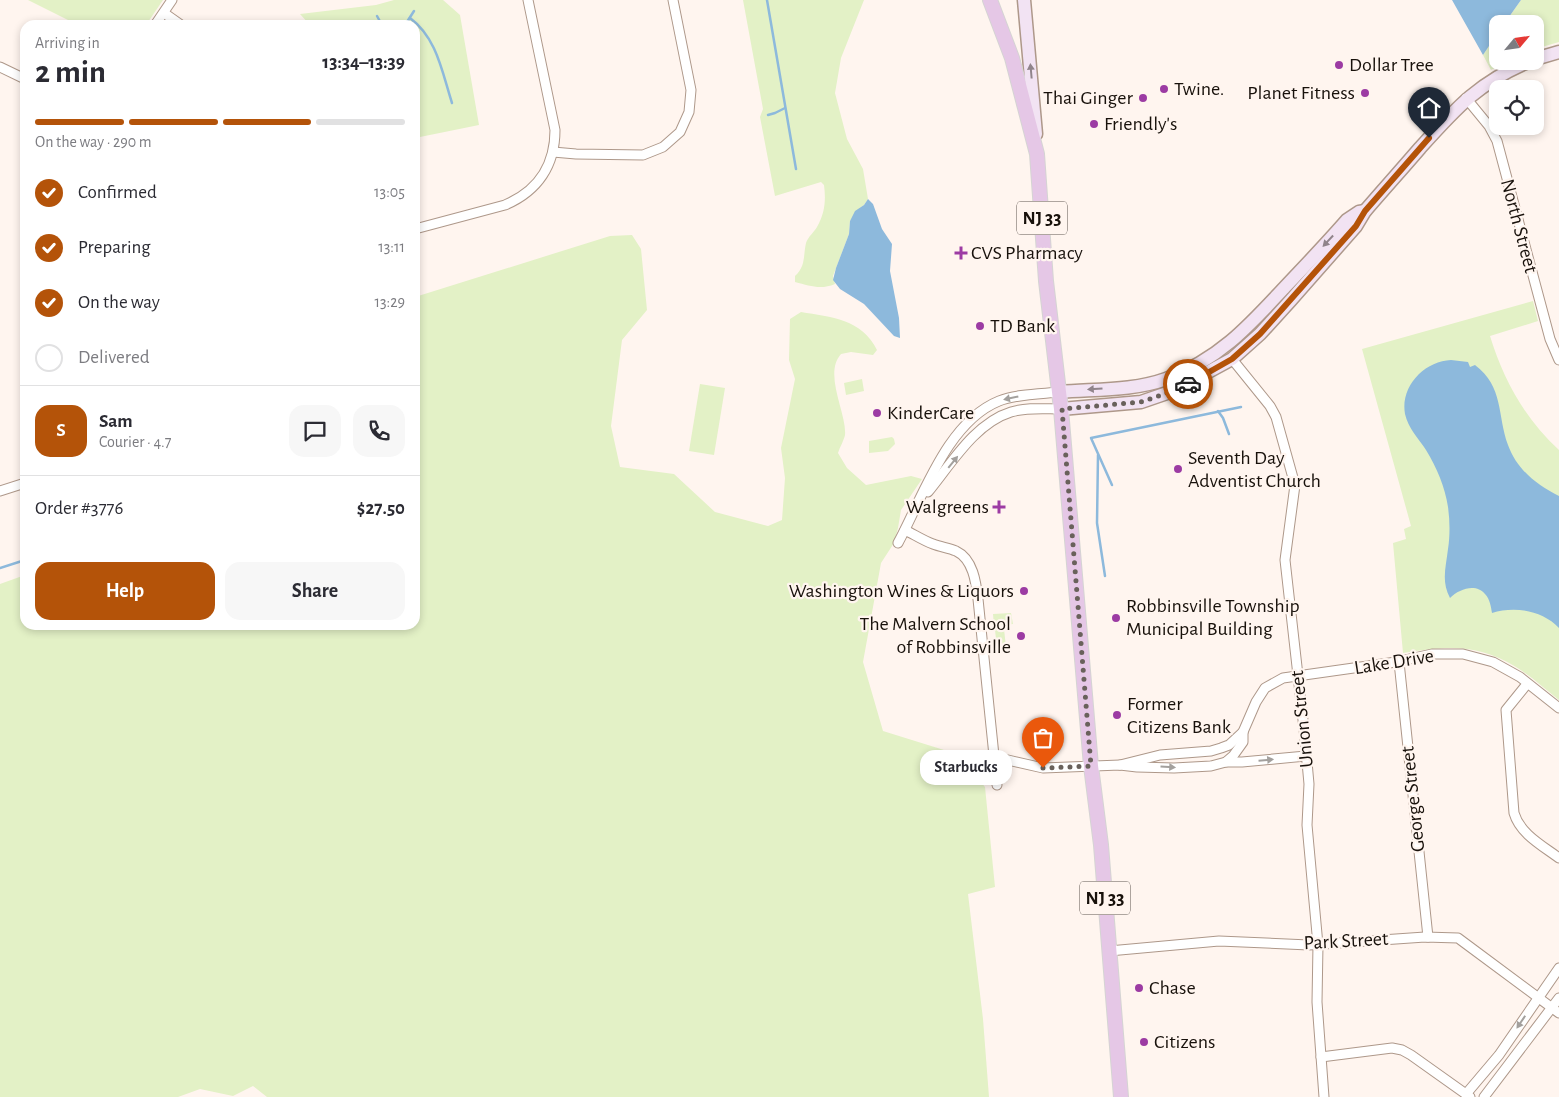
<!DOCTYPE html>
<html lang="en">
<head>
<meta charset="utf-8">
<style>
  body { margin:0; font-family:"Alegreya Sans",sans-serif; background:#f7f7f7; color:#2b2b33; height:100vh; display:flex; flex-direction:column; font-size:19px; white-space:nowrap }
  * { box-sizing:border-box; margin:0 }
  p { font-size:16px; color:#7c7c81 }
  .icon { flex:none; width:28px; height:28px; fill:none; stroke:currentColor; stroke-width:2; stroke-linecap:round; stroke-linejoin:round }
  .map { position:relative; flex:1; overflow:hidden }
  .side { position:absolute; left:20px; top:20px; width:400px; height:610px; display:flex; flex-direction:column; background:#fff; border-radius:15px; box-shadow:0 2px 8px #0003 }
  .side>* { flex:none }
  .needle { width:32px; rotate:61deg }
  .buttons { position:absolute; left:1489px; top:15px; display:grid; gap:10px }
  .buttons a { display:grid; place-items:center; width:55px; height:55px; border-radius:10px; background:#fff; box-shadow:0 2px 8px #0003; font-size:25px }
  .pin { position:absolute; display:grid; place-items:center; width:42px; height:42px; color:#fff; margin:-51px -21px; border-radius:50% 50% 50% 0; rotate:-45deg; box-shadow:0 0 5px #0007 }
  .pin .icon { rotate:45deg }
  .courier { position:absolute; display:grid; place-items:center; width:50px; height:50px; margin:-25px; border:4px solid #b45309; border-radius:50%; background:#fff; color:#222; box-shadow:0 1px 6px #0007 }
  .bubble { position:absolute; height:35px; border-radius:15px; background:#fff; box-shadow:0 2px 8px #0003; font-size:16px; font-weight:600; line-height:35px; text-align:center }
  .overview em { font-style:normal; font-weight:600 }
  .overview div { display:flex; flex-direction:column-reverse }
  .overview { display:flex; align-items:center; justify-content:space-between; height:85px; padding:0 15px }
  h1 { font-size:32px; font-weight:600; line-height:38px }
  .bar { display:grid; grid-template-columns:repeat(4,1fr); gap:8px 5px; align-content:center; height:60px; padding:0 15px }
  .bar i { height:6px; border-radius:4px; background:#e1e1e2 }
  .bar .active { background:#b45309 }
  .bar p { grid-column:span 4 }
  .line { display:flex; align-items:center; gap:12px; padding:0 15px; border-top:1px solid #e1e1e2 }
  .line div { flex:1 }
  .round { display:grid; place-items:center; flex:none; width:52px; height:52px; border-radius:15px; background:#f7f7f7 }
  ol { padding:0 15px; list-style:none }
  li { display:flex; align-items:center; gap:15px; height:55px }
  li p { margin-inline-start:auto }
  li .icon { padding:5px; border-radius:50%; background:#b45309; color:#fff; stroke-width:4 }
  li:last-child { color:#7c7c81 }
  li i { width:28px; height:28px; border:2px solid #e1e1e2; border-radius:50% }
  .button { display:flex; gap:10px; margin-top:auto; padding:10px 15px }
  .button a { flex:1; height:58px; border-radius:15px; background:#b45309; color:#fff; font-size:20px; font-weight:600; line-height:58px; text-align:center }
  .button a+a { background:#f7f7f7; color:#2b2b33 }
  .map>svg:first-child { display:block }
</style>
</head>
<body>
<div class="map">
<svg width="1559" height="1097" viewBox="0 0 1559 1097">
  <rect width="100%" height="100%" fill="#fff5ef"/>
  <g fill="#e3f1c6">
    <path d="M 28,0 L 163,0 L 146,25 L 78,25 Z"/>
    <path d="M 394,0 L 443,0 L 460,15 L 479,125 L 415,138 L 415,25 L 310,25 L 300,14 L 376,5 Z"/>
    <path d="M 743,0 L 864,0 L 841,58 L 835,93 L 847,139 L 863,169 L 868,199 L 864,205 L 860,208 L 850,221 L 849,234 L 833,276 L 835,284 C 821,290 810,286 795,282 L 795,276 C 806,266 803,256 806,243 C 808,237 814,232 817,227 C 825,213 826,200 824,185 L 821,182 L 775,196 L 760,117 L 763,109 Z"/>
    <path d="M 1521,0 L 1559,0 L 1559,42 L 1535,49 L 1535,24 L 1504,24 Z"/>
    <path d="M 1497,34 L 1498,61 L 1508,61 L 1491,70 L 1483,55 Z"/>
    <path d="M 632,235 L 641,249 L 647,310 L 622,340 L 611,426 L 620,467 L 674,474 L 715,512 L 768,526 L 782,520 L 785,478 L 781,448 L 795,379 L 789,360 L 790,319 L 801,312 C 831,317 862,319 877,350 L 873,355 L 851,352 L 841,354 C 823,374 847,413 845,435 C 844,440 840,447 838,453 L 847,468 L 866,485 L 911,476 L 922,479 L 901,510 L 898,528 L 894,543 L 881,563 L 863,662 L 883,731 L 944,750 L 969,768 L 985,787 L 995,887 L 968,894 L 983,1019 L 989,1097 L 267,1097 L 253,1086 L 233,1096 L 200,1089 L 178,1097 L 0,1097 L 0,584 L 25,575 L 25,625 L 415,625 L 415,297 L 610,236 Z"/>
    <path d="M 1533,301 L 1538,321 L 1490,336 C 1503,379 1525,419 1559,450 L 1559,700 C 1545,689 1531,676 1516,667 C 1477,643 1446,646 1403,653 L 1393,543 L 1406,539 L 1404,529 L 1411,526 L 1362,349 Z"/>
    <path d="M 862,379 L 864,391 L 846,395 L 844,383 Z"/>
    <path d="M 700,384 L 725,388 L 714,455 L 689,451 Z"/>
    <path d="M 892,437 L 894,439 L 895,444 L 888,451 L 869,453 L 869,441 Z"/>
    <path d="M 1011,613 L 1013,624 L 994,626 L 993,614 Z"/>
    <path d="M 1004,629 L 1006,647 L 997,648 L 995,630 Z"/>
  </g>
  <g fill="#8db9dc">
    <path d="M 1452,0 L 1521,0 L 1504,24 L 1498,24 L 1497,34 L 1483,55 Z"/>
    <path d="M 868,199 L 873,204 L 882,229 L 892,244 L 890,271 L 899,318 L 900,338 L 894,336 L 864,304 L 840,289 L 833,280 L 836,268 L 849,234 L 850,221 L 855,211 L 864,205 Z"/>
    <path d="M 1451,360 L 1468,362 L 1470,367 L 1475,365 C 1504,387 1497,415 1508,445 C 1517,470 1537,485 1559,496 L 1559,628 C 1542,610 1514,606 1492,613 C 1491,607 1490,599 1485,594 C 1476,583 1459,589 1450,598 C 1441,581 1446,567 1448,549 C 1450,536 1450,521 1448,507 C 1445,487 1437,468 1426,450 C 1419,439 1408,428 1405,414 C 1400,386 1425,361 1451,360 Z"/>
  </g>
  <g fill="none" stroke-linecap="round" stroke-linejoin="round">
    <g stroke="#8db9dc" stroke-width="2.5">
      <path d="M 767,0 L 796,169"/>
      <path d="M 377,16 L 382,25"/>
      <path d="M 410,18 C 437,38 442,72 452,103"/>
      <path d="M 405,25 L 414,11"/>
      <path d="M 768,115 L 775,113 L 785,108"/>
      <path d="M 1218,411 L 1223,418 L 1229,434"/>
      <path d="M 1098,455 L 1097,523 L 1105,576"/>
      <path d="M 1112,485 L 1091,438 L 1241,407"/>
      <path d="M 0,568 L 25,560"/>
    </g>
    <defs>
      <g id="street">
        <path d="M 164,13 L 181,25"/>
        <path d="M 155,25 L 172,0"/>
        <path d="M 0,67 L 25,79"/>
        <path d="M 1466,98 L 1489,126 L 1497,141 L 1550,339 L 1559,360"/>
        <path d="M 553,152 L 576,154 L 643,155 L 663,147 L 680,132 L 689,112 L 691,90 L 673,0"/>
        <path d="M 415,229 L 505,205 C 538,191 555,165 555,130 L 528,0"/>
        <path d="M 1232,359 L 1270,406 L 1276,417 L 1295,485 L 1285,560 L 1304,729 L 1309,784 L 1307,825 L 1318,945 L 1317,1002 L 1324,1097"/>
        <path d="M 0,491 L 25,483"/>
        <path d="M 928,492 C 951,464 975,423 1011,412 C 1027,407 1045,409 1061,409"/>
        <path d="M 905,530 C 915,535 924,541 933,544 C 941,547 949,548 956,551 C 973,559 976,582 978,599 L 997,785"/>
        <path d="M 898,543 C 923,497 947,422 999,401 C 1017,394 1040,394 1060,392"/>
        <path d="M 1399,662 L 1428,937"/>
        <path d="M 1527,684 L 1506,710 L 1514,813 C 1520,834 1543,846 1559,858"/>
        <path d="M 994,761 L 1008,760 L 1043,768 L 1120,765 L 1137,767 L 1174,768 L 1211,766 L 1226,762 L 1233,756 L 1243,742 L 1243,732"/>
        <path d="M 1226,762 L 1242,762 L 1306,756"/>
        <path d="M 1120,765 L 1160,755 L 1211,751 L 1221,748 L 1229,745 L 1243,732 L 1256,702 L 1265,688 L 1283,678 L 1396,662 L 1432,654 L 1463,654 L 1493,662 L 1520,677 L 1559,708"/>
        <path d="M 1109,951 L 1219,941 L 1309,945 L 1425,937 L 1458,938 L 1559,1013"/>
        <path d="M 1321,1057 L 1392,1048 L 1402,1050 L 1411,1055 L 1470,1097"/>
        <path d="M 1466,1094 L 1499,1055 L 1559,968"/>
        <path d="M 1484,1097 L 1559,998"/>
      </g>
      <g id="secondary">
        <path d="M 1024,0 L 1036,134"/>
        <path d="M 1535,59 L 1559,52"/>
        <path d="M 1060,392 C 1094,389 1133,391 1166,379 C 1218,360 1248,327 1285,287 C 1306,265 1327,243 1347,220 L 1359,212 L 1365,211"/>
        <path d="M 1061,409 L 1141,402 L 1173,391 L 1232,359 L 1260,334 L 1291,300 L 1356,226 L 1365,211 C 1383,190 1402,169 1420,148 C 1456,108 1479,82 1530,61"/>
      </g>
      <path id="primary" d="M 990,0 L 1012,58 L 1037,154 L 1046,281 L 1061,409 L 1091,766 L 1101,845 L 1121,1097"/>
    </defs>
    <use href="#street" stroke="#ae988a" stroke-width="11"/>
    <use href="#secondary" stroke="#ae988a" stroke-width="15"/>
    <use href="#primary" stroke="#d5d4d3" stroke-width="16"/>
    <use href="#street" stroke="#fff" stroke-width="9"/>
    <use href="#secondary" stroke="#f2e3f3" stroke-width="12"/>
    <use href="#primary" stroke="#e5c7e6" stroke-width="14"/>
  </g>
  <defs><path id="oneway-solid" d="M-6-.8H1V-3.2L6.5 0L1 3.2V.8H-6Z" transform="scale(1.25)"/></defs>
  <g fill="#90848b">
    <use href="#oneway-solid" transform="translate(1031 71) rotate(-95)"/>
    <use href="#oneway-solid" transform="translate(1328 241) rotate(133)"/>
    <use href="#oneway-solid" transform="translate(1095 389) rotate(176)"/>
  </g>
  <g fill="#a3a09d">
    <use href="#oneway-solid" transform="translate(1011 398) rotate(168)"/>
    <use href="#oneway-solid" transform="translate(953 462) rotate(-51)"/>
    <use href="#oneway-solid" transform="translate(1266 760) rotate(-5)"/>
    <use href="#oneway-solid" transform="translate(1168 767) rotate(3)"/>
    <use href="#oneway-solid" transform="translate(1521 1022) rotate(124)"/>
  </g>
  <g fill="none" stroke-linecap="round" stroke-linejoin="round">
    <path stroke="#69615b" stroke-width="5" stroke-dasharray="0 9" d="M 1043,768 L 1091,766 L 1062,409 L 1141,402 L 1173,391 L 1188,384"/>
    <path stroke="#b45309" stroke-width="6" d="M 1188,384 L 1232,359 L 1260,334 L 1356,226 L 1365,211 L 1429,138"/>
  </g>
  <g fill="#9c3ba3" stroke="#fff5ef" stroke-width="2">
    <circle cx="1339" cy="65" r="5"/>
    <circle cx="1164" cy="89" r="5"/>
    <circle cx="1365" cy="93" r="5"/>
    <circle cx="1143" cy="98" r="5"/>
    <circle cx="1094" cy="124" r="5"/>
    <path d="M958.5 245.5h5v5h5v5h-5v5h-5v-5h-5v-5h5z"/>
    <circle cx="980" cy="326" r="5"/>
    <circle cx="877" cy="413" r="5"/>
    <circle cx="1178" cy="469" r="5"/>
    <path d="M996.5 499.5h5v5h5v5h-5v5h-5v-5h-5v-5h5z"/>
    <circle cx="1024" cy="591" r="5"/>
    <circle cx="1116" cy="618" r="5"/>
    <circle cx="1021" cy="636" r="5"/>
    <circle cx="1117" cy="715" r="5"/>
    <circle cx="1139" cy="988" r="5"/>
    <circle cx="1144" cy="1042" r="5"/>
  </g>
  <g text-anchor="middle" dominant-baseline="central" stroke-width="4.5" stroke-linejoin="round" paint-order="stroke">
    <g fill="#fff5ef" stroke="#5d554f" stroke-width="1">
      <rect x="1017" y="201.5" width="50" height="33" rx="4"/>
      <rect x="1080" y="881.5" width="50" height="33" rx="4"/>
    </g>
    <g font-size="19" font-weight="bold" fill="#18110b">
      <text x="1042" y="218">NJ 33</text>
      <text x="1105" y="898">NJ 33</text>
    </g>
    <g font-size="20" fill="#18110b" stroke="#fff5ef" text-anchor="start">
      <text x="1349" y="65">Dollar Tree</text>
      <text x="1174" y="89">Twine.</text>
      <text x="1355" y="93" text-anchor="end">Planet Fitness</text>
      <text x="1133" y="98" text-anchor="end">Thai Ginger</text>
      <text x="1104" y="124">Friendly's</text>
      <text x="971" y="253">CVS Pharmacy</text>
      <text x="990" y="326">TD Bank</text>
      <text x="887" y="413">KinderCare</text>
      <text x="1188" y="458">Seventh Day<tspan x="1188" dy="23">Adventist Church</tspan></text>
      <text x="989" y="507" text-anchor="end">Walgreens</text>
      <text x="1014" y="591" text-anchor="end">Washington Wines &amp; Liquors</text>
      <text x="1126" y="606">Robbinsville Township<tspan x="1126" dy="23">Municipal Building</tspan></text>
      <text x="1011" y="624" text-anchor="end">The Malvern School<tspan x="1011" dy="23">of Robbinsville</tspan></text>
      <text x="1127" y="704">Former<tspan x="1127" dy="23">Citizens Bank</tspan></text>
      <text x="1149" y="988">Chase</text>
      <text x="1154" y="1042">Citizens</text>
    </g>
    <g font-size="20" fill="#18110b" stroke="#fff5ef">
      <text transform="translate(1519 226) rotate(75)">North Street</text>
      <text transform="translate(1394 662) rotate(-9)">Lake Drive</text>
      <text transform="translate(1302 719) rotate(-96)">Union Street</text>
      <text transform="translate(1413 799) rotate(-96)">George Street</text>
      <text transform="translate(1346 941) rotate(-3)">Park Street</text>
    </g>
  </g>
</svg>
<div class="buttons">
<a><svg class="needle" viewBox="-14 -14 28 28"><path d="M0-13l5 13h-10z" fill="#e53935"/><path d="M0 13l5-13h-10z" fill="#7c7c81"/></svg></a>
<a><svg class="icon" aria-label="locate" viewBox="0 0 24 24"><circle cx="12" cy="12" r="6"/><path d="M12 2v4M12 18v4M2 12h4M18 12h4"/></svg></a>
</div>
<div class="pin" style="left:1043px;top:768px;background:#ea580c"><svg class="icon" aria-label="bag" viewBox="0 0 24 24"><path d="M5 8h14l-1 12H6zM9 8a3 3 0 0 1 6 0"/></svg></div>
<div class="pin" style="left:1429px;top:138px;background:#1f2937"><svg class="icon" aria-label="home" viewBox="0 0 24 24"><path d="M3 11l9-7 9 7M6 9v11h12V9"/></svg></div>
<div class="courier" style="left:1188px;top:384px"><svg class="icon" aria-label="car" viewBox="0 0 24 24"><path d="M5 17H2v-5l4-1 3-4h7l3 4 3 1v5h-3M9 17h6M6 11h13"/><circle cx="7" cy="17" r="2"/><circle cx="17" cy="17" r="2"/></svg></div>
<div class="bubble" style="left:920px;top:750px;width:92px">Starbucks</div>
<section class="side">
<div class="overview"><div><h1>2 min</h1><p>Arriving in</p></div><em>13:34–13:39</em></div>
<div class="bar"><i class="active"></i><i class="active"></i><i class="active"></i><i></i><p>On the way · 290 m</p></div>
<ol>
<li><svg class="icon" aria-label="check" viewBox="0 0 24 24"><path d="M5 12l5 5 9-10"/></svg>Confirmed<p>13:05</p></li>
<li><svg class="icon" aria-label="check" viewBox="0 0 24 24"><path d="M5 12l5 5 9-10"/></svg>Preparing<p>13:11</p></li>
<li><svg class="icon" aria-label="check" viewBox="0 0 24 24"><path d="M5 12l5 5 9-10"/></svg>On the way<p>13:29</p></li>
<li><i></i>Delivered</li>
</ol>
<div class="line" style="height:90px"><b class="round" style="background:#b45309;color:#fff">S</b><div><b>Sam</b><p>Courier · 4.7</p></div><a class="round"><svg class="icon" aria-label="chat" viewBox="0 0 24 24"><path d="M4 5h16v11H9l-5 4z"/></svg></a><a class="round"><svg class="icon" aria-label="phone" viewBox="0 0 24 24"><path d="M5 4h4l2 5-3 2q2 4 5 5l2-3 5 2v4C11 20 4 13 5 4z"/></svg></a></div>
<div class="line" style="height:65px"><div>Order #3776</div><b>$27.50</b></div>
<div class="button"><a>Help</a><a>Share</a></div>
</section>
</div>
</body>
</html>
